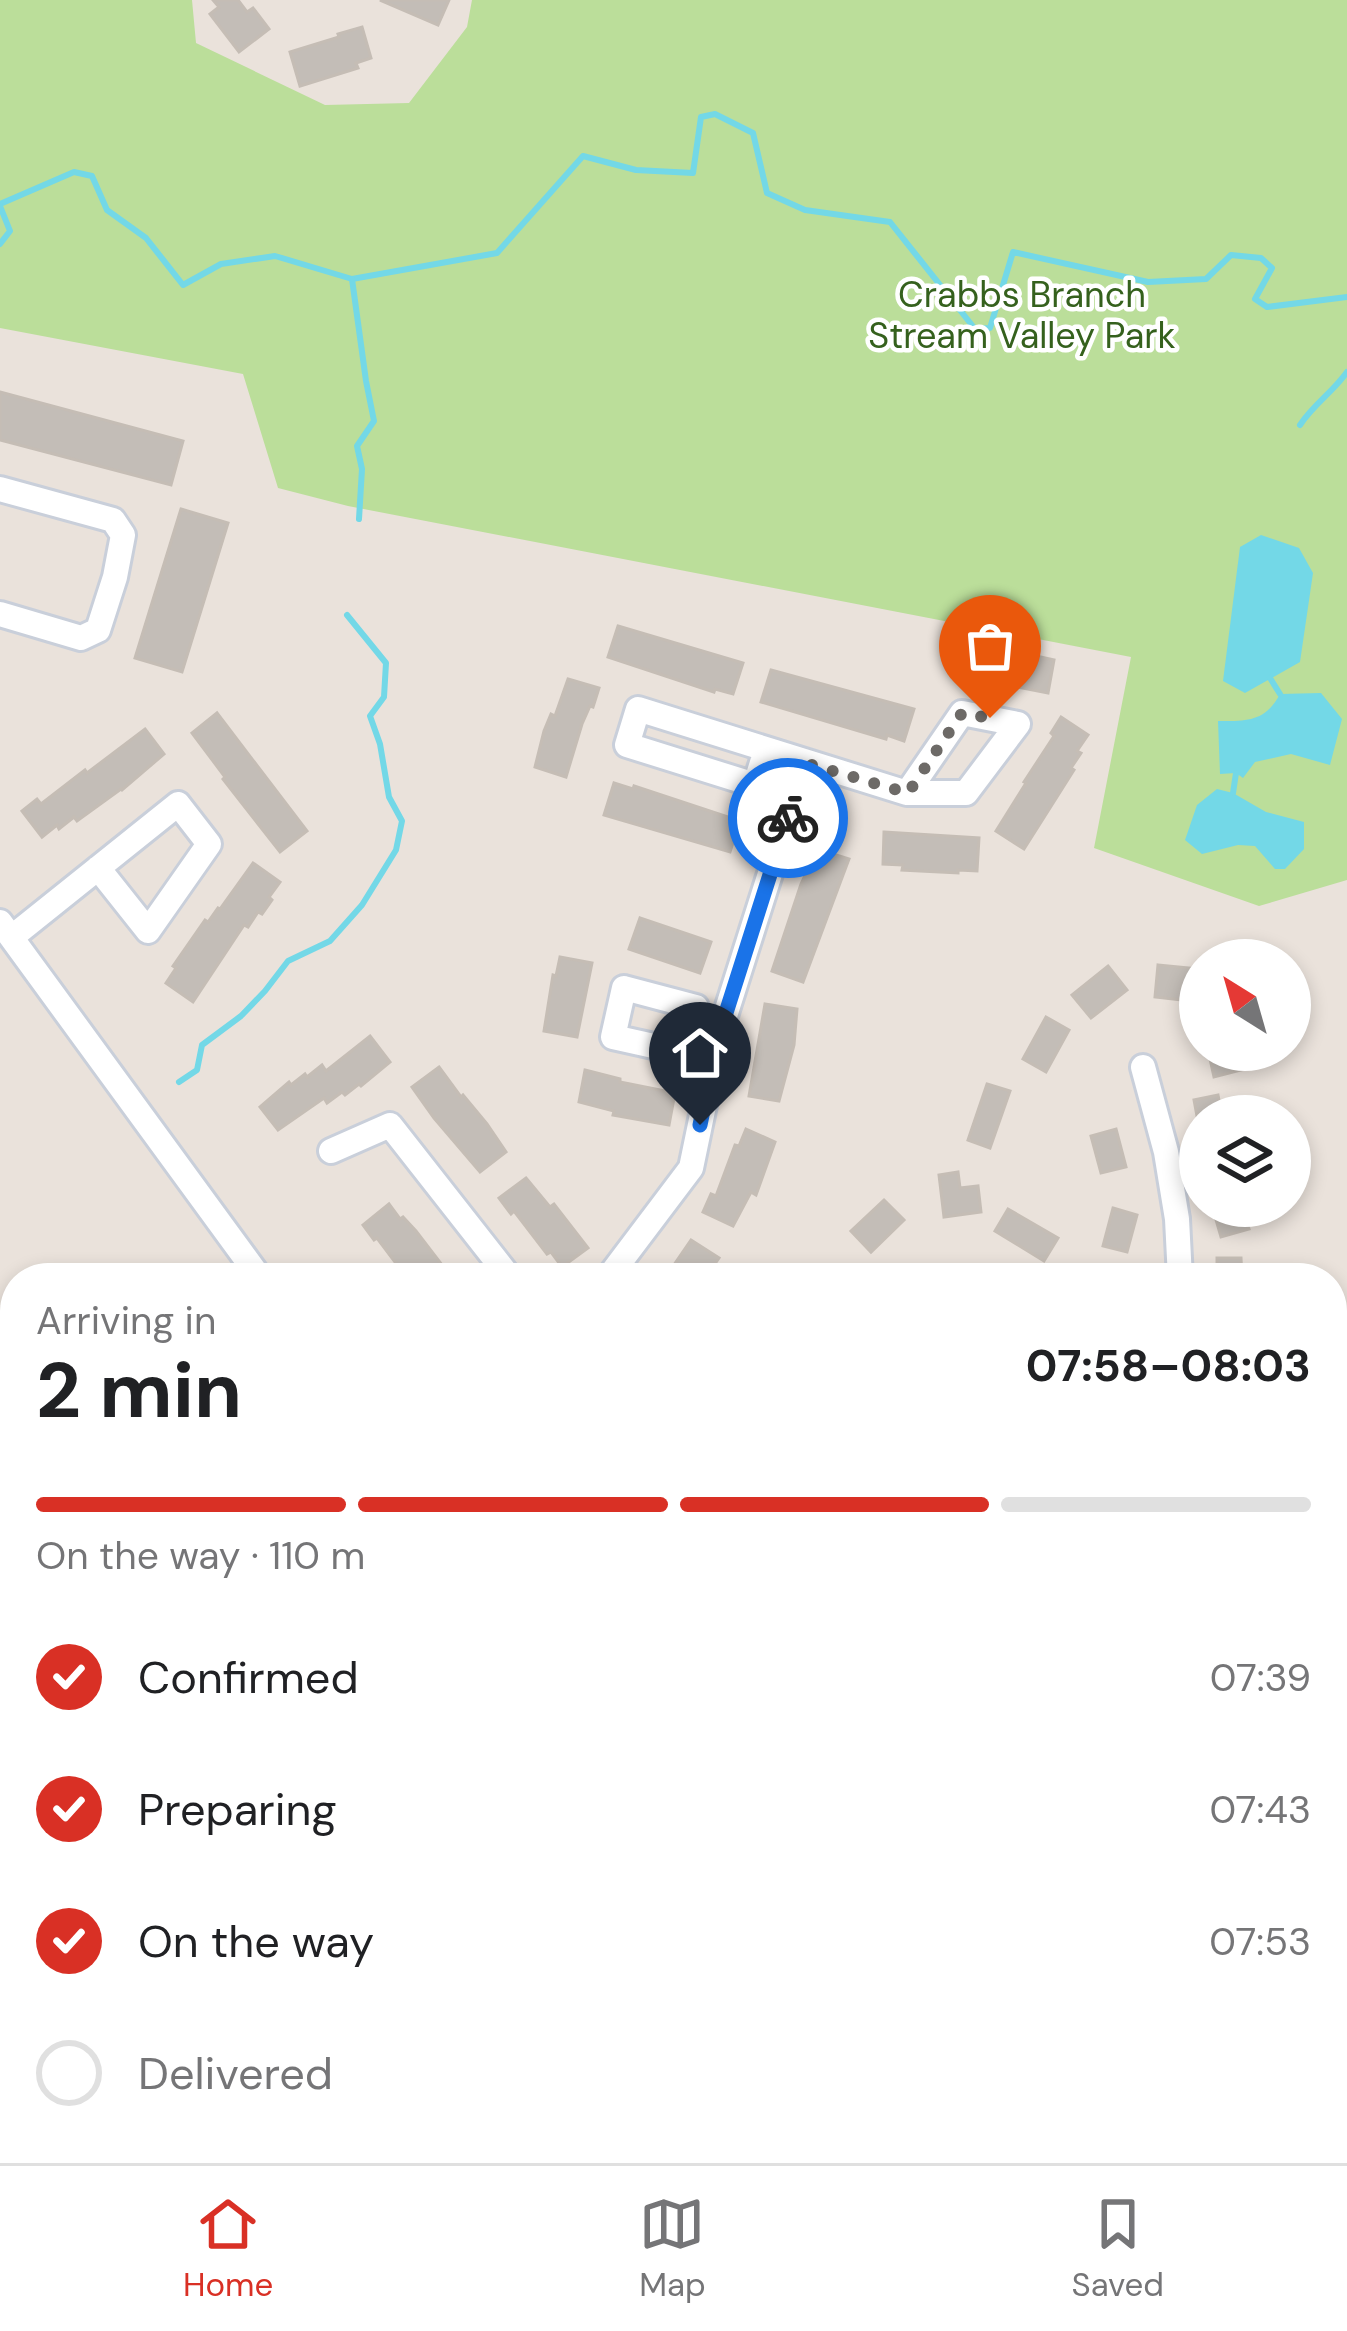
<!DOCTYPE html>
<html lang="en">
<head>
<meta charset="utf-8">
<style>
  body { margin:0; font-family:"DM Sans",sans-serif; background:#f2f2f2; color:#202124; height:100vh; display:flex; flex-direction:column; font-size:45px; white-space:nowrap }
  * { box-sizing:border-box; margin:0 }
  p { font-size:39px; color:#757577 }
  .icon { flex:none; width:66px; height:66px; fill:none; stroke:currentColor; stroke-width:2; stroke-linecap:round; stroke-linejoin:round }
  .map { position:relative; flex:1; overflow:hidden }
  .side { position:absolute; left:0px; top:1263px; width:1347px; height:900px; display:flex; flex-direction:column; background:#fff; border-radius:48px 48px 0 0; box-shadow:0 6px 18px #0003 }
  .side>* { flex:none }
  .needle { width:78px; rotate:323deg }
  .controls { position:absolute; left:1179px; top:939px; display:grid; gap:24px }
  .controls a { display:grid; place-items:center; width:132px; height:132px; border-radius:50%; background:#fff; box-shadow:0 6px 18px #0003; font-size:60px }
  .pin { position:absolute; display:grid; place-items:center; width:102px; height:102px; color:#fff; margin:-123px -51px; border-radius:50% 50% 50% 0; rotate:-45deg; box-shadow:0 0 12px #0007 }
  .pin .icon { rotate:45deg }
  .courier { position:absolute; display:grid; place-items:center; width:120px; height:120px; margin:-60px; border:9px solid #1a73e8; border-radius:50%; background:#fff; color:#222; box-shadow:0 3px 15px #0007 }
  .summary em { font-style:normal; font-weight:700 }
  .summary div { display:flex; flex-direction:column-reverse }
  .summary { display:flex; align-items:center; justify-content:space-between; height:204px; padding:0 36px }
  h1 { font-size:78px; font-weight:700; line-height:90px }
  .bar { display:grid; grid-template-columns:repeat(4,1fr); gap:18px 12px; align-content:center; height:144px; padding:0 36px }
  .bar i { height:15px; border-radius:9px; background:#e0e0e0 }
  .bar .selected { background:#d93025 }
  .bar p { grid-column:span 4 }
  ol { padding:0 36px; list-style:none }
  li { display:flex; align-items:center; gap:36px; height:132px }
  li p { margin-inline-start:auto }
  li .icon { padding:12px; border-radius:50%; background:#d93025; color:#fff; stroke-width:4 }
  li:last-child { color:#757577 }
  li i { width:66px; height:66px; border:6px solid #e0e0e0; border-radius:50% }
  .tab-bar { display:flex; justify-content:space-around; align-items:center; height:168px; border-top:3px solid #e0e0e0; background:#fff; font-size:33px; color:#757577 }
  .tab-bar a { display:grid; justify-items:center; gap:6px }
  .tab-bar .selected { color:#d93025 }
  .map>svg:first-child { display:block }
</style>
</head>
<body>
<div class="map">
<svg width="1347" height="2163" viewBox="0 0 1347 2163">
  <rect width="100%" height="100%" fill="#eae2db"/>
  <path fill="#bbde9a" d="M 0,0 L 192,0 L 196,43 L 325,105 L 409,103 L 467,27 L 472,0 L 1347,0 L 1347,880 L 1259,906 L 1094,848 L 1131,657 L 348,506 L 278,488 L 243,374 L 0,328 Z"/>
  <g fill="#73d8e7">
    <path d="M 1261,535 L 1299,548 L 1313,573 L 1300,662 L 1245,693 L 1223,681 L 1240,547 Z"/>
    <path d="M 1321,693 L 1342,719 L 1330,765 L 1291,754 L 1255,762 L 1243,778 L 1236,773 L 1220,774 L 1218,721 C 1247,721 1265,722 1280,694 Z"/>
    <path d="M 1217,789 L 1233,793 L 1266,812 L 1304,822 L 1304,849 L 1285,869 L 1275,869 L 1255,846 L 1238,845 L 1202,854 L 1185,840 L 1197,805 Z"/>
  </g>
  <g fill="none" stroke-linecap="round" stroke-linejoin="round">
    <g stroke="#73d8e7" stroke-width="6">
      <path d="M 0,204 L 74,172 L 92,176 L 107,210 L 146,238 L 183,285 L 221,264 L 275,256 L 352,279 L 497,253 L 583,156 L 636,170 L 693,173 L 701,117 L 715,114 L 753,133 L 767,193 L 805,210 L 890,222 L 975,329 L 990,328 L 1013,252 L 1148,282 L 1206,279 L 1231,255 L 1261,258 L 1272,268 L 1255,299 L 1267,307 L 1347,297"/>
      <path d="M 0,206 L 10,231 L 0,244"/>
      <path d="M 352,279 L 366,381 L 374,421 L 357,446 L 362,469 L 359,519"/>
      <path d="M 1300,425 C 1314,404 1333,392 1347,372"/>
      <path d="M 1270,678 L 1280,694"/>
      <path d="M 1233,793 L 1236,773"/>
      <path d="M 179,1082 L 197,1070 L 202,1045 L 241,1016 L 265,991 L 288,961 L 330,941 L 362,905 L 396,850 L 402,821 L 389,797 L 380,744 L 370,716 L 384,697 L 386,663 L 347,615"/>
    </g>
  </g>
  <g fill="#c3bdb7" stroke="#c5bdb5" stroke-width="3">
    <path d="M 213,0 L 238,0 L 247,12 L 253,8 L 269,29 L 239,52 L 210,14 L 219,7 Z"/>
    <path d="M 380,0 L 449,0 L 438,25 Z"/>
    <path d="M 362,27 L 371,58 L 356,63 L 358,68 L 300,86 L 290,52 L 339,37 L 338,34 Z"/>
    <path d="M 0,392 L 183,441 L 171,485 L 0,440 Z"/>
    <path d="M 181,509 L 228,523 L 182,672 L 135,658 Z"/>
    <path d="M 618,626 L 743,663 L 733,694 L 715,689 L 714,692 L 608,657 Z"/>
    <path d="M 963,643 L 981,647 L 982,644 L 1054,660 L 1048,693 L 957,675 Z"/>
    <path d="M 771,670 L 914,709 L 904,741 L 887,735 L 886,739 L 761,702 Z"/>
    <path d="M 568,679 L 599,688 L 593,707 L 590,706 L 582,724 L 566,777 L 535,767 L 544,731 L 551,714 L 555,716 Z"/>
    <path d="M 217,713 L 307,831 L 280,852 L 223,779 L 225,777 L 192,733 Z"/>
    <path d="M 1061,717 L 1088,735 L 1077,751 L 1081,753 L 1071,768 L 1074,770 L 1024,849 L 996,831 L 1026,783 L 1024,782 L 1054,736 L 1051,733 Z"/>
    <path d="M 145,729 L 164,754 L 122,790 L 121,789 L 77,821 L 74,817 L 59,829 L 57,825 L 42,837 L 22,811 L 37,799 L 41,804 L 85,770 L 87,773 Z"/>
    <path d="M 614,783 L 633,789 L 634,786 L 740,821 L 730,852 L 604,815 Z"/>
    <path d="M 884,832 L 979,838 L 977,871 L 958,870 L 958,873 L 902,870 L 903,865 L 883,864 Z"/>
    <path d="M 817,849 L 849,859 L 803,982 L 772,971 L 801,884 L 809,867 L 811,867 Z"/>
    <path d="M 253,863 L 280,882 L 269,897 L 272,900 L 262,914 L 258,912 L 248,927 L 244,925 L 193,1002 L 166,983 L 176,968 L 173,966 L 205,920 L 208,922 L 218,908 L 220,909 Z"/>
    <path d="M 640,918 L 711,942 L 700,973 L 629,949 Z"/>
    <path d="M 560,957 L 592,963 L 577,1037 L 544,1031 L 553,975 L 556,976 Z"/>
    <path d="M 1158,965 L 1200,969 L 1200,1002 L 1155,997 Z"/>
    <path d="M 1108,966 L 1127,990 L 1091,1018 L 1072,995 Z"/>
    <path d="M 765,1004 L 797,1009 L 794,1045 L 779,1101 L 749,1096 Z"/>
    <path d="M 1046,1017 L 1069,1030 L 1046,1072 L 1023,1059 Z"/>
    <path d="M 370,1036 L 390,1062 L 361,1086 L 359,1084 L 345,1095 L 342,1092 L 327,1103 L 324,1098 L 278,1130 L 260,1107 L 289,1082 L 291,1085 L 305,1074 L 307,1077 L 322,1065 L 326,1071 Z"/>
    <path d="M 1208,1050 L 1240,1050 L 1245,1069 L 1214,1077 Z"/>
    <path d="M 439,1067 L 461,1097 L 463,1095 L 487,1124 L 506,1152 L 480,1172 L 434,1118 L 412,1087 Z"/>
    <path d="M 585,1070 L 620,1079 L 620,1082 L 675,1093 L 669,1125 L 613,1115 L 614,1111 L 579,1102 Z"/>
    <path d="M 987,1084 L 1010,1091 L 990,1148 L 968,1140 Z"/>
    <path d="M 1218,1095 L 1222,1116 L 1197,1116 L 1194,1100 Z"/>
    <path d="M 746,1129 L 775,1142 L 756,1195 L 751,1192 L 733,1226 L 703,1212 L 711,1194 L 716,1196 L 735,1145 L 739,1146 Z"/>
    <path d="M 1116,1129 L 1126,1167 L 1101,1173 L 1091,1136 Z"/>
    <path d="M 958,1172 L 960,1188 L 978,1186 L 981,1212 L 944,1217 L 939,1175 Z"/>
    <path d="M 526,1178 L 550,1207 L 554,1204 L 588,1248 L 562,1267 L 551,1252 L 547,1254 L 514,1211 L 511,1214 L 499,1198 Z"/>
    <path d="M 884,1200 L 904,1220 L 871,1252 L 851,1231 Z"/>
    <path d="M 389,1204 L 400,1219 L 403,1217 L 416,1231 L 452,1278 L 407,1278 L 377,1238 L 374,1240 L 363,1225 Z"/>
    <path d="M 1212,1206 L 1242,1206 L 1249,1229 L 1221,1237 Z"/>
    <path d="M 1113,1208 L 1137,1215 L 1127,1252 L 1103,1246 Z"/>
    <path d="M 1008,1209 L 1058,1238 L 1044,1261 L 995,1231 Z"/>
    <path d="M 691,1240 L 719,1258 L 705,1278 L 665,1278 Z"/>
    <path d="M 1217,1258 L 1241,1258 L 1242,1278 L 1217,1278 Z"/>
    <path d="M 15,1958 L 15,1991 L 0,1993 L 0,1960 Z"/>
    <path d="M 567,2148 L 750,2148 L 785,2163 L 560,2163 Z"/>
    <path d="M 1075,2148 L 1240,2148 L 1229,2163 L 1097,2163 Z"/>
  </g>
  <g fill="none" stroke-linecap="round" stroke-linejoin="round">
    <defs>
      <g id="minor">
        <path d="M 0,489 L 113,520 L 123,535 L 115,577 L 98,630 L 81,638 L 0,614"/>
        <path d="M 766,750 L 755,785 L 627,745 L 638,709 L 907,793 L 966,793 L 1018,724 L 962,713 L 907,793"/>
        <path d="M 0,922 L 260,1278"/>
        <path d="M 12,937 L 178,804 L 209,844 L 148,931 L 98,868"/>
        <path d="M 690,1030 L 685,1053 L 613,1037 L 624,988 L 696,1007 L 690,1030 L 718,1038"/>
        <path d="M 1143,1067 L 1166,1152 L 1177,1219 L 1180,1278"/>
        <path d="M 331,1151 L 390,1125 L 510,1278"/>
        <path d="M 608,1278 L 691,1168 L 718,1038 L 805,763"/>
        <path d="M 1332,1579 L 1347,1576"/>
        <path d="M 0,1937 L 15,1935"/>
        <path d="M 155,2148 L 157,2163"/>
        <path d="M 820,2148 L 835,2163"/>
        <path d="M 926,2148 L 941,2163"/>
        <path d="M 1295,2148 L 1320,2163"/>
        <path d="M 303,2163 L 323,2148"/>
        <path d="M 481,2163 L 496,2148"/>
        <path d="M 1001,2163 L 1010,2152 L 1007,2148"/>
        <path d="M 1261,2163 L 1272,2148"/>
      </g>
    </defs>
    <use href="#minor" stroke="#c9cfda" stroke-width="30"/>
    <use href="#minor" stroke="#fff" stroke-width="24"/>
  </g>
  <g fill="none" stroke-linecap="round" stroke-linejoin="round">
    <path stroke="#6d6a67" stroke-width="12" stroke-dasharray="0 21.6" d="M 788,818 L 805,763 L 908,793 L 962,713 L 990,718"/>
    <path stroke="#1a73e8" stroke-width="15" d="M 700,1125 L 718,1038 L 788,818"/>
  </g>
  <g text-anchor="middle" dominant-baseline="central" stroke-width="9" stroke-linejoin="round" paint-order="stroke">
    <g font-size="36" fill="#35611d" stroke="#fff">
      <text x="1022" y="294">Crabbs Branch<tspan x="1022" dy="41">Stream Valley Park</tspan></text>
    </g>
  </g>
</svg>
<div class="controls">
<a><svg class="needle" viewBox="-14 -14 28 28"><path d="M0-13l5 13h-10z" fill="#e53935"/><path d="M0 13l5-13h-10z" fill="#757577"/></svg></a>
<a><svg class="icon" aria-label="layers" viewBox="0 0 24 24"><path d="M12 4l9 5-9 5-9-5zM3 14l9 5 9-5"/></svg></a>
</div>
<div class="pin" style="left:990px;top:718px;background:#ea580c"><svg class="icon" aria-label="bag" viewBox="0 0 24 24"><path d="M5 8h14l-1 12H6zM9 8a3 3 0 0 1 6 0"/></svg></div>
<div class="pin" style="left:700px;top:1125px;background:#1f2937"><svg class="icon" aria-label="home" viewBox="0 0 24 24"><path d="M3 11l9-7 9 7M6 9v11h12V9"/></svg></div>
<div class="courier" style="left:788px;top:818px"><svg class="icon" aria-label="bike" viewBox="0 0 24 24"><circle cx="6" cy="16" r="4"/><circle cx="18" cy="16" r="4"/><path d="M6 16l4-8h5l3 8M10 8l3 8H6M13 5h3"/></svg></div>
<section class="side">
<div class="summary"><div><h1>2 min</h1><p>Arriving in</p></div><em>07:58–08:03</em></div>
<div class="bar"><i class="selected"></i><i class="selected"></i><i class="selected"></i><i></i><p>On the way · 110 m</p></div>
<ol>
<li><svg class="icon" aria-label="check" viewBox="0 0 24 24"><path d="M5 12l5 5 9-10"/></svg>Confirmed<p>07:39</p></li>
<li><svg class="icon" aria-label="check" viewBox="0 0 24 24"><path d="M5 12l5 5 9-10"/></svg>Preparing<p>07:43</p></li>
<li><svg class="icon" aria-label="check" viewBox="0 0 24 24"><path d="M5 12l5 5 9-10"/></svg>On the way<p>07:53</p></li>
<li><i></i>Delivered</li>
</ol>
</section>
</div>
<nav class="tab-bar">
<a class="selected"><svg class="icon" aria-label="home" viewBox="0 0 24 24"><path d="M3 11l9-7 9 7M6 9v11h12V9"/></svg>Home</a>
<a><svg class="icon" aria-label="map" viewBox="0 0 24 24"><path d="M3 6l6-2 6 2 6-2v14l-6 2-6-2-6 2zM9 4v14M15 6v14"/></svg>Map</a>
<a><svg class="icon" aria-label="saved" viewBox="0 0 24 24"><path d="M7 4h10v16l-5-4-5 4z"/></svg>Saved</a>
</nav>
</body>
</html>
